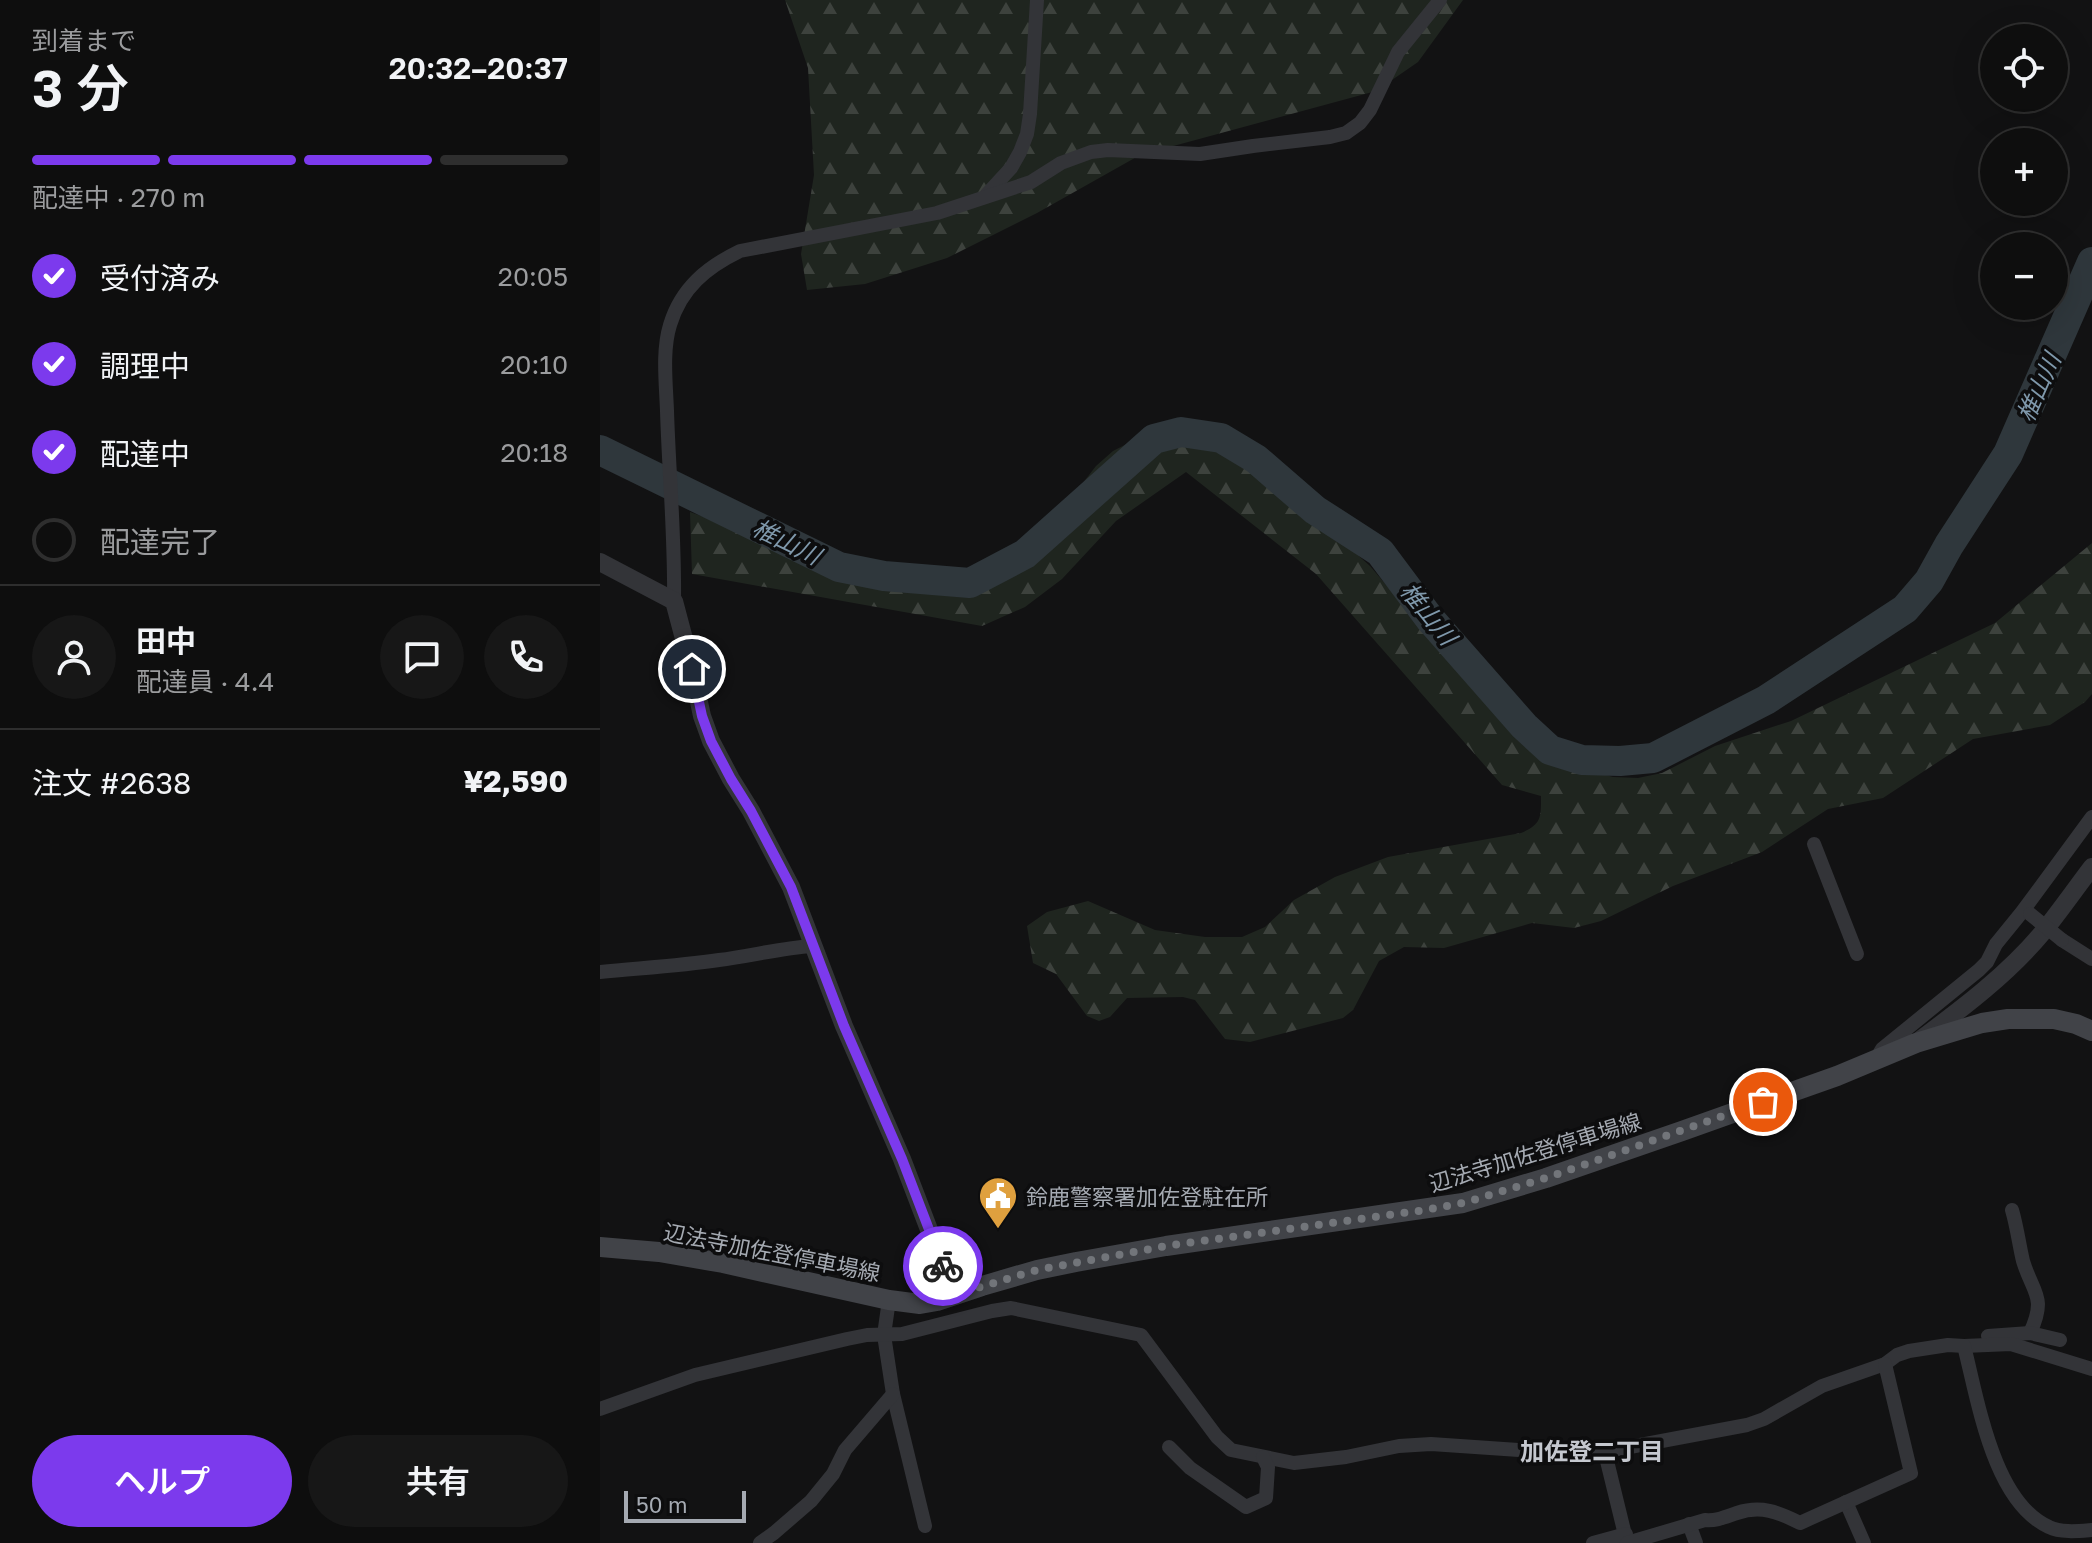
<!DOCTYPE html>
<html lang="ja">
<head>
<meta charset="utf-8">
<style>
  body { margin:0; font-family:"Golos Text","Noto Sans JP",sans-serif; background:#171717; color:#f1f3f6; height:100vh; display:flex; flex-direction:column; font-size:30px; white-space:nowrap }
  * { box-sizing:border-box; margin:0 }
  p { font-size:26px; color:#9b9c9e }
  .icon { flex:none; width:44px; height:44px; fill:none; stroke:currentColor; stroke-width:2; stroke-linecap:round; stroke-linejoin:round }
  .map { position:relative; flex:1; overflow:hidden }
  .drawer { display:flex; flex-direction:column; background:#0e0e0e; width:600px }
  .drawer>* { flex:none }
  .tools { position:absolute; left:1380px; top:24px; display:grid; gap:16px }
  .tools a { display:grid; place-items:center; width:88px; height:88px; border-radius:50%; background:#0e0e0e; box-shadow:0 8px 32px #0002,0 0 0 2px #2e2e2e; font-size:40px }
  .scale { position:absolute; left:24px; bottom:20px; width:122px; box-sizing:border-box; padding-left:8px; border:4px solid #a5aab2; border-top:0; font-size:22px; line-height:28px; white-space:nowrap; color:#a5aab2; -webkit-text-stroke:6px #0d0d0e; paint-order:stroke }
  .pin { position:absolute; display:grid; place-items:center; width:68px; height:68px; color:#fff; margin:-34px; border:4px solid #fff; border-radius:50%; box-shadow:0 2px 8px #0007 }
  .courier { position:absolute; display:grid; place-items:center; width:80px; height:80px; margin:-40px; border:6px solid #7c3aed; border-radius:50%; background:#fff; color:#222; box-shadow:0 2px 10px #0007 }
  .overview em { font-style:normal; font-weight:600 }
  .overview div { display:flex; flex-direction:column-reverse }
  .overview { display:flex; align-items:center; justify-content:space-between; height:136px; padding:0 32px }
  h1 { font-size:52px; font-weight:600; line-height:60px }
  .bar { display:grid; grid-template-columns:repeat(4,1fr); gap:12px 8px; align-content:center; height:96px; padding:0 32px }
  .bar i { height:10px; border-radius:6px; background:#2e2e2e }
  .bar .current { background:#7c3aed }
  .bar p { grid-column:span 4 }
  .line { display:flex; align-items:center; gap:20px; padding:0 32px; border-top:2px solid #2e2e2e }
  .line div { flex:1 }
  .round { display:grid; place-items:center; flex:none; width:84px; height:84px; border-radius:42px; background:#171717 }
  ol { padding:0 32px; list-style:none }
  li { display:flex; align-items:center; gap:24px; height:88px }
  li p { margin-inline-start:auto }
  li .icon { padding:8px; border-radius:50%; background:#7c3aed; color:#fff; stroke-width:4 }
  li:last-child { color:#9b9c9e }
  li i { width:44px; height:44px; border:4px solid #2e2e2e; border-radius:50% }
  .button { display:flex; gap:16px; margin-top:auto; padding:16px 32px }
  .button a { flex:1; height:92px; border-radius:48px; background:#7c3aed; color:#fff; font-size:32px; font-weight:600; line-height:92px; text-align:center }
  .button a+a { background:#171717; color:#f1f3f6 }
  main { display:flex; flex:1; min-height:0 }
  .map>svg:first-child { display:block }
</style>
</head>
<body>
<main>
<section class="drawer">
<div class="overview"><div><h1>3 分</h1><p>到着まで</p></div><em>20:32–20:37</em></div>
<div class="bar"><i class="current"></i><i class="current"></i><i class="current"></i><i></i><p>配達中 · 270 m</p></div>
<ol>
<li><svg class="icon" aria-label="check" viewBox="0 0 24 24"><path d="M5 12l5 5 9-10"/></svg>受付済み<p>20:05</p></li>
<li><svg class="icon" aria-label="check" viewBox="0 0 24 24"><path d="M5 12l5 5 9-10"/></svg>調理中<p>20:10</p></li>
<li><svg class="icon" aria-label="check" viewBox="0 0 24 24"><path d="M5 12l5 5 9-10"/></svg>配達中<p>20:18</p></li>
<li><i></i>配達完了</li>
</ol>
<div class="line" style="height:144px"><a class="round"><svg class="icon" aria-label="person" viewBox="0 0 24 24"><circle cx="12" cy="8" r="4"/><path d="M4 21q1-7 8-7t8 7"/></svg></a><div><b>田中</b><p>配達員 · 4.4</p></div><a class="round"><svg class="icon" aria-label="chat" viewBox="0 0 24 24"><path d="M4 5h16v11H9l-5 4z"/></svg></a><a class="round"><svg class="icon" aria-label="phone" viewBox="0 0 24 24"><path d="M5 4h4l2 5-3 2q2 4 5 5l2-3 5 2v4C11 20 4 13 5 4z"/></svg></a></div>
<div class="line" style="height:104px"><div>注文 #2638</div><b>¥2,590</b></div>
<div class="button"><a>ヘルプ</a><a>共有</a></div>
</section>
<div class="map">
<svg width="1492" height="1543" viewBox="0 0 1492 1543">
  <defs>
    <pattern id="forest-firs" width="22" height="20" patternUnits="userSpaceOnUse" patternTransform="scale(2)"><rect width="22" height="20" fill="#1f251f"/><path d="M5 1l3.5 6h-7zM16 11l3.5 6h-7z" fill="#3d423d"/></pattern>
  </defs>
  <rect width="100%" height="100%" fill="#121213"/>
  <g fill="url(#forest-firs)">
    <path d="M 185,0 L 863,0 L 818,62 L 776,91 L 540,155 L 437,213 L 347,258 L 265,284 L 207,290 L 201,254 L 214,175 L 208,68 Z"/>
    <path d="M 558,428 L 608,435 L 633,444 L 770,566 L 917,739 L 940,754 L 962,763 L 1013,777 L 1038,778 L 1062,773 L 1115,746 L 1191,721 L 1395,623 L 1492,543 L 1492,694 L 1485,702 L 1450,725 L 1373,739 L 1283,798 L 1228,809 L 1162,852 L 1073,886 L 1001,921 L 974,928 L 932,923 L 844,948 L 804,947 L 779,961 L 753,1010 L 743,1018 L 650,1042 L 625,1039 L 595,1000 L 583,997 L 527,998 L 510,1017 L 499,1021 L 487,1016 L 456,974 L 433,963 L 427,926 L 447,912 L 488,901 L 555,930 L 605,937 L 642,937 L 665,927 L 694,900 L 735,877 L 788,857 L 921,833 C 942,824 941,817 941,796 L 902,785 L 716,574 L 586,472 L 516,521 L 462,579 L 425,607 L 382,626 L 92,574 L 90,512 L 311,591 L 377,594 L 410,577 L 496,466 L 513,451 Z"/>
  </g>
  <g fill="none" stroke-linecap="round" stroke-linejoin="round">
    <path stroke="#2f373c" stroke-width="30" d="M 0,450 L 239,567 L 284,576 L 370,583 L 425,554 L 554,439 L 581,432 L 621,438 L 656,459 L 715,510 L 780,552 L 830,619 L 924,726 L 950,750 L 982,760 L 1020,761 L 1053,758 L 1166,700 L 1305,609 L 1329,581 L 1349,545 L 1408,454 L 1492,262"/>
    <g stroke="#333438" stroke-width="14">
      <path d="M 387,194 L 411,168 L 420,152 L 427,134 L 430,114 L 437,0"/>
      <path d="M 74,601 C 75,537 69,475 67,411 C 66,383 62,351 70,325 C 81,288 107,267 140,251 L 337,213 L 431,182 L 461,163 L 491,152 L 508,150 L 600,154 L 653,146 L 730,137 L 746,133 L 760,123 L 770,110 L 798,52 L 840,0"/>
      <path d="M 1214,844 L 1257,954"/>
      <path d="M 1462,940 L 1492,959"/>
      <path d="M 0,972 C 40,968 79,966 119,960 C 151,956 181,948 213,946"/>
      <path d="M 1278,1056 L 1282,1049 L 1379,970 L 1387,962 L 1396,944 L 1422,912 L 1492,817"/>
      <path d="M 1412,1210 C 1417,1227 1419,1244 1423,1261 C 1433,1294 1447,1296 1430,1333"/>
      <path d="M 289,1300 L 284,1335 L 293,1394 L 325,1526"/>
      <path d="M 1388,1336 L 1430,1333 L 1460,1340"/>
      <path d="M 1364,1346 L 1411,1344 L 1492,1369"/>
      <path d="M 0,1409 L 95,1375 L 247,1339 L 267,1335 L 302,1334 L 392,1311 L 411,1308 L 541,1335 L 617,1437 L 631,1450 L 694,1463 L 746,1457 L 799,1446 L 831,1444 L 979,1454 L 1019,1449 L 1147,1425 L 1164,1419 L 1222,1386 L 1285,1364 L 1297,1355 L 1309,1351 L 1348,1345 L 1364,1346 C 1378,1400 1393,1502 1449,1527 C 1461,1533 1479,1531 1492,1530"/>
      <path d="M 569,1447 L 590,1468 L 646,1507 L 666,1498 L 668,1467 L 663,1457"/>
      <path d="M 1007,1450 L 1007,1461 L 1027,1543"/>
      <path d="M 1246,1502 L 1264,1543"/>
      <path d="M 1089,1524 L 1096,1543"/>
      <path d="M 160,1543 L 174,1533 L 211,1501 L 233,1474 L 245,1450 L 293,1394"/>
      <path d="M 993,1543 L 1026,1534"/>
      <path d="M 1027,1543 L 1105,1520 C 1117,1521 1125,1517 1137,1513 C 1161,1505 1178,1512 1200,1523 L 1311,1473 L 1285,1364"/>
    </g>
    <g stroke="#333438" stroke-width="18">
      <path d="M 0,562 L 74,601 L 92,669 L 102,716 L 111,741 L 131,779 L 151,811 L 191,887 L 244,1026 L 302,1159 L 354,1295"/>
      <path d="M 1320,1040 C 1364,1007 1408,974 1443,932 C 1460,911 1476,888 1492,867"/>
    </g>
    <path stroke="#414348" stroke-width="20" d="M 0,1247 L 59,1252 L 123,1263 L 289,1300 L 320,1304 L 337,1301 L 382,1286 L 437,1270 L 476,1262 L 566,1246 L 863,1203 L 946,1178 L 1082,1131 L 1237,1076 L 1316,1043 L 1382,1023 L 1408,1019 L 1454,1019 L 1476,1024 L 1492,1031"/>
    <path stroke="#333438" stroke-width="14" d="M 1430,914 L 1462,940"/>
  </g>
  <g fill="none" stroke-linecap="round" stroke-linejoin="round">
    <path stroke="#72757a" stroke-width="8" stroke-dasharray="0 14.4" d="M 343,1266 L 354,1295 L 437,1270 L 566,1246 L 825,1210 L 863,1203 L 946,1178 L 1163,1102"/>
    <path stroke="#7c3aed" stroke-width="10" d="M 92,669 L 102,716 L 111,741 L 131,779 L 151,811 L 191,887 L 244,1026 L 302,1159 L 343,1266"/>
  </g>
  <defs>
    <symbol id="civic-pin" viewBox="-11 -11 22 30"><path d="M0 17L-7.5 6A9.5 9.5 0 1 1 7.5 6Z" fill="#dfa03e" stroke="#0d0d0e"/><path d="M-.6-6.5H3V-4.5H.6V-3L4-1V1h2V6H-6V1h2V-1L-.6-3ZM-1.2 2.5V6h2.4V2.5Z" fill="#fff"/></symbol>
  </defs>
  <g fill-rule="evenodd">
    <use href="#civic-pin" x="376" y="1174" width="44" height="60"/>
  </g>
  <g text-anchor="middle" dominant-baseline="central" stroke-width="7" stroke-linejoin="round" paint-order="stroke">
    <g font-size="22" fill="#a5aab2" stroke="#0d0d0e">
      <text transform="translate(935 1152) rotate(-17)">辺法寺加佐登停車場線</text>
      <text transform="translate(172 1252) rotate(11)">辺法寺加佐登停車場線</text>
    </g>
    <g font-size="22" fill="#a5aab2" stroke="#0d0d0e" text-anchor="start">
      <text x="426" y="1196">鈴鹿警察署加佐登駐在所</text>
    </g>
    <g font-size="24" font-style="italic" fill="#7f98ab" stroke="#0d0d0e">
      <text transform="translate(1438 387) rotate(-66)">椎山川</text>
      <text transform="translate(187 541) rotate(26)">椎山川</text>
      <text transform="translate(829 613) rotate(51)">椎山川</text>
    </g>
    <g font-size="24" font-weight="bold" fill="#c5c8cf" stroke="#0d0d0e">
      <text x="992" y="1450">加佐登二丁目</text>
    </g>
  </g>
</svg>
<div class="tools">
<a><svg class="icon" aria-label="locate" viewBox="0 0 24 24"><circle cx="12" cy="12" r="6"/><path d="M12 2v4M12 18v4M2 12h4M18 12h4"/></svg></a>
<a>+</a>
<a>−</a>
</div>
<div class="scale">50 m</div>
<div class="pin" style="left:1163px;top:1102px;background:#ea580c"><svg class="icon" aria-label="bag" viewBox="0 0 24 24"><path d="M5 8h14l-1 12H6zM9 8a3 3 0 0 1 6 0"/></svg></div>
<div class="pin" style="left:92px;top:669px;background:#1f2937"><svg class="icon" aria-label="home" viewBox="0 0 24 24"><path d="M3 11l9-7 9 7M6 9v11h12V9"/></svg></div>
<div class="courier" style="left:343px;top:1266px"><svg class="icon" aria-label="bike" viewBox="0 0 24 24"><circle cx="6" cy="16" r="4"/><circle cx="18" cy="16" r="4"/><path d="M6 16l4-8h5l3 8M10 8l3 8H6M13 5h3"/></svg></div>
</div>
</main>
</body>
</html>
